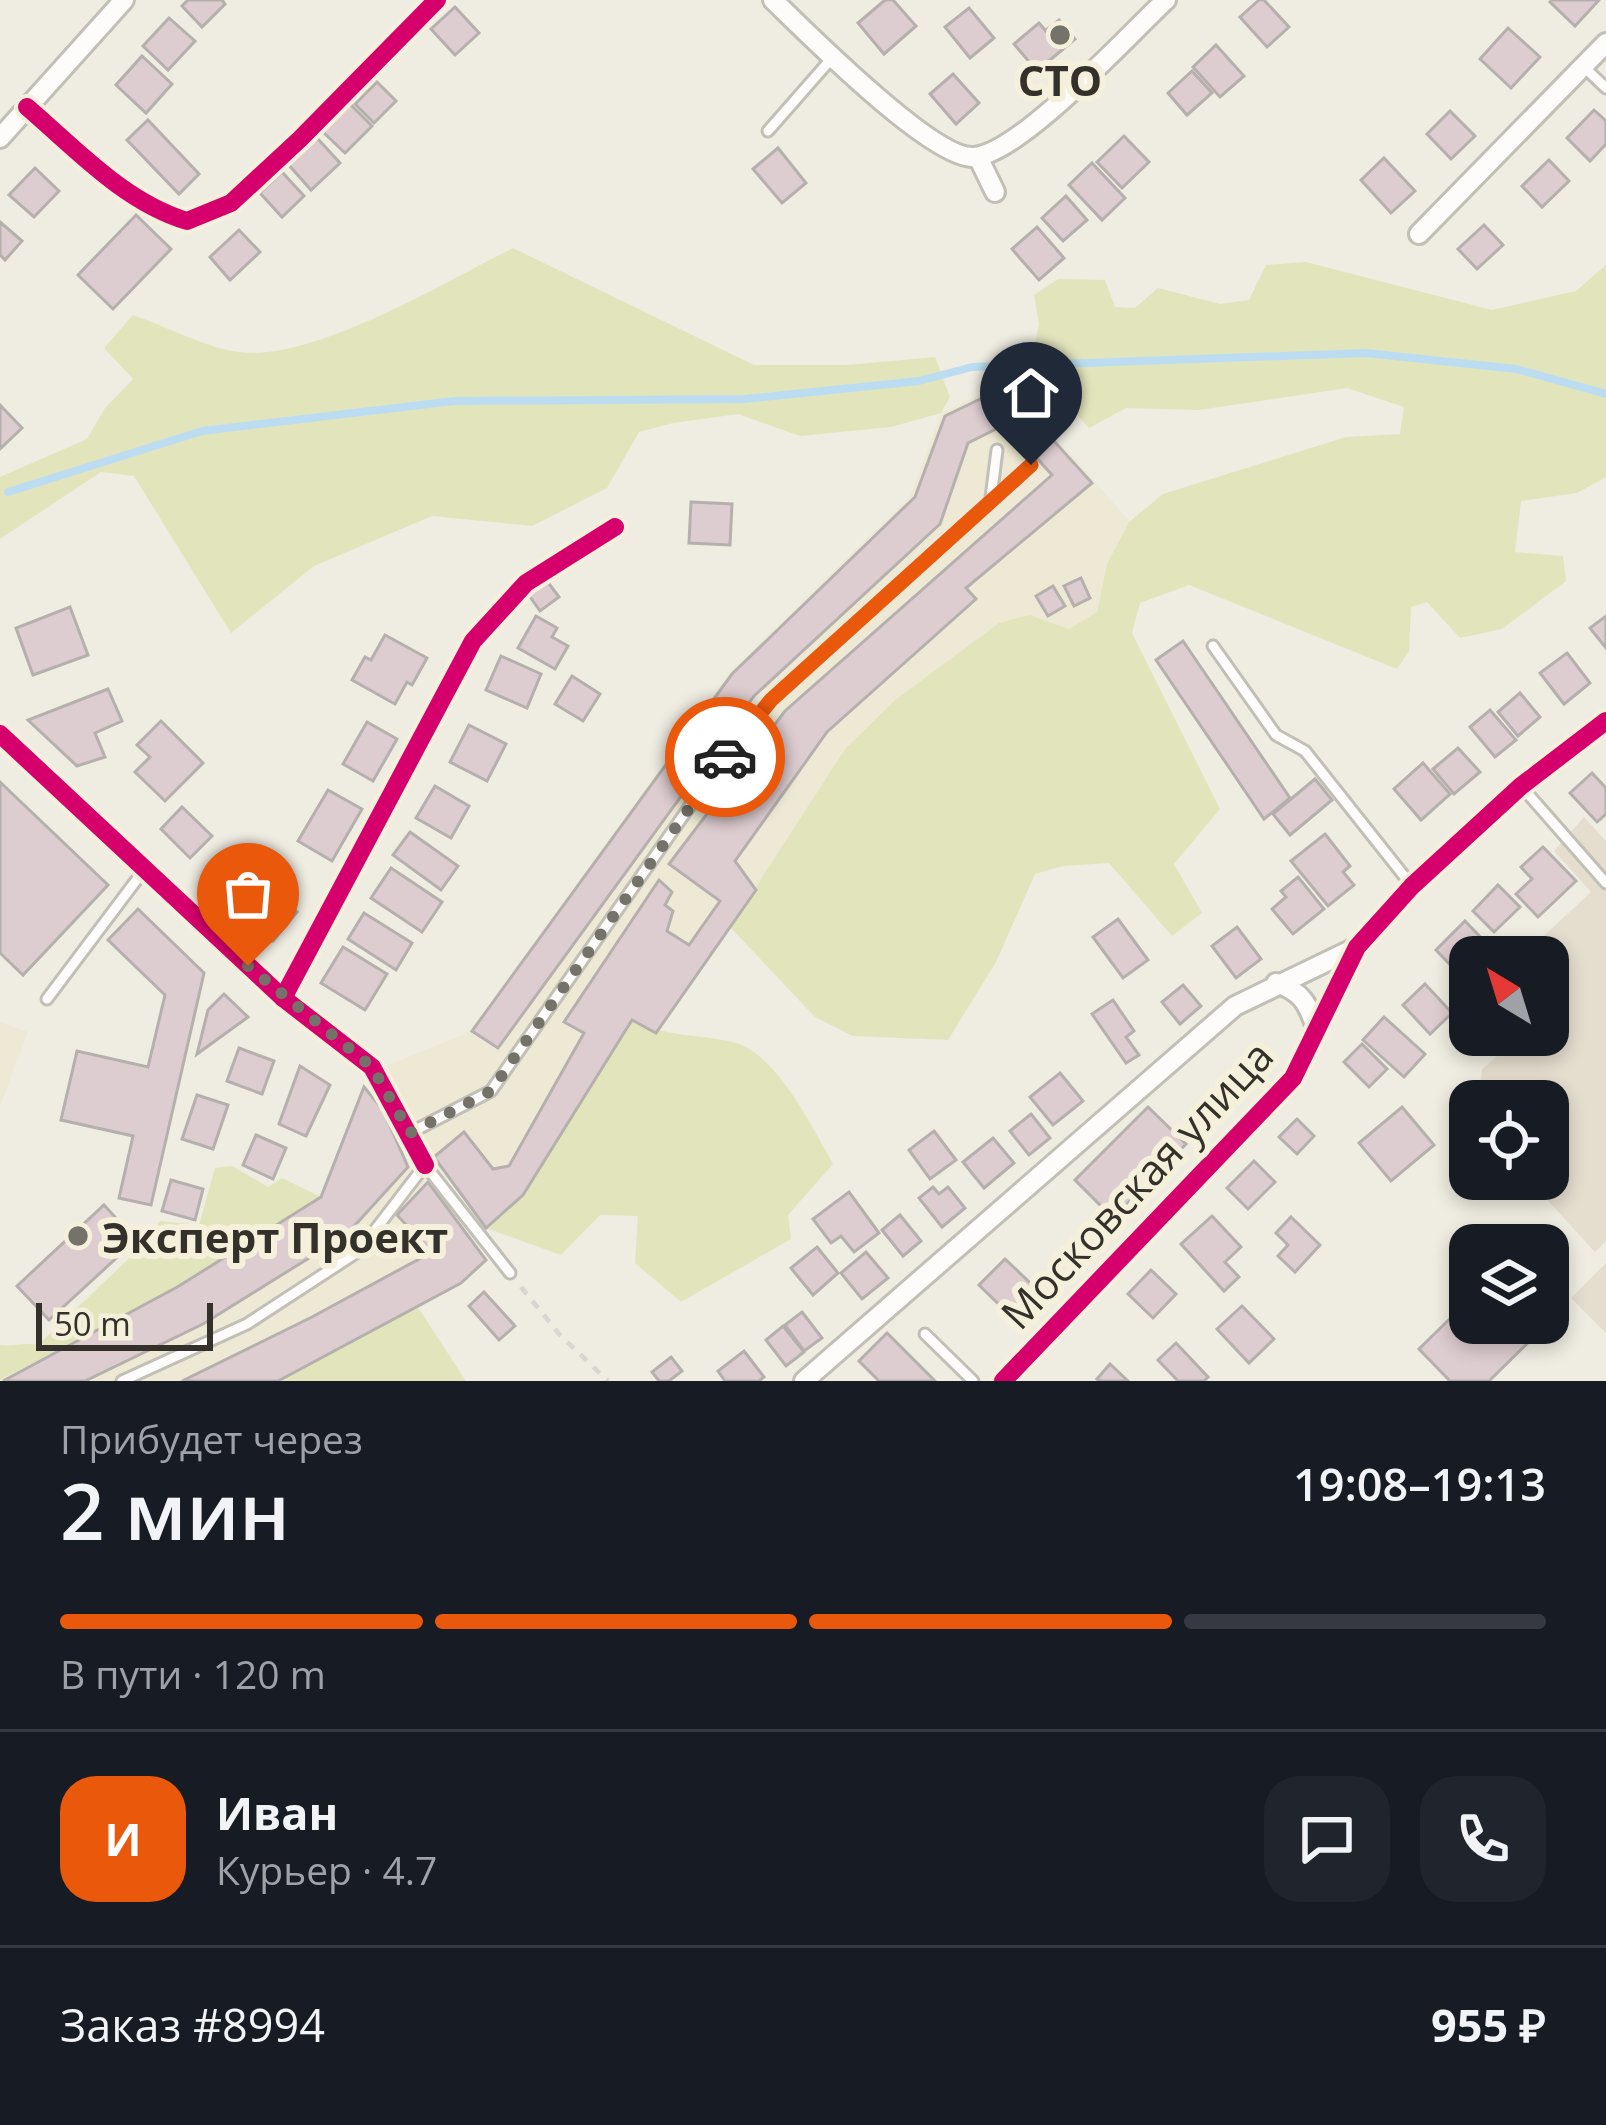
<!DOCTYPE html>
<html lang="ru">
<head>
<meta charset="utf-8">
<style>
  body { margin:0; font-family:"Open Sans",sans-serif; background:#20242c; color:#f1f3f6; height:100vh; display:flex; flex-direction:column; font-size:45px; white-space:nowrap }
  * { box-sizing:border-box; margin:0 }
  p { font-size:39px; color:#9ea1a6 }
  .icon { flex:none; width:66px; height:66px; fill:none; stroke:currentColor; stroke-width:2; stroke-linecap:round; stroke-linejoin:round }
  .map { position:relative; height:1381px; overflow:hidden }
  .drawer { display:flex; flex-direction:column; background:#171b24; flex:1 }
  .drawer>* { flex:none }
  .needle { width:78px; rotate:322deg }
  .fabs { position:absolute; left:1449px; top:936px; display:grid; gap:24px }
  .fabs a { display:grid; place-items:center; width:120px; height:120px; border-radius:24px; background:#171b24; box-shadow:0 6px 18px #0003; font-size:60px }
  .scale { position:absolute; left:36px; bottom:30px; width:177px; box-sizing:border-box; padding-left:12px; border:6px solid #333129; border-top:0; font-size:33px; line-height:42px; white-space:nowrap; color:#333129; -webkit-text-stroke:9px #f5f0db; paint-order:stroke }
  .pin { position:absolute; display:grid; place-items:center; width:102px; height:102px; color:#fff; margin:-123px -51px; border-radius:50% 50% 50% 0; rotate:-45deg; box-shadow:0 0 12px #0007 }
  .pin .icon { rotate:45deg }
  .courier { position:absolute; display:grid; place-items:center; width:120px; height:120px; margin:-60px; border:9px solid #ea580c; border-radius:50%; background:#fff; color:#222; box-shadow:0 3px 15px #0007 }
  .head em { font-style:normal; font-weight:600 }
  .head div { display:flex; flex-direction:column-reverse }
  .head { display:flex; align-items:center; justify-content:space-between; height:204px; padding:0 60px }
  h1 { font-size:78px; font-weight:600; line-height:90px }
  .bar { display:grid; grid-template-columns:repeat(4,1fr); gap:18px 12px; align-content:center; height:144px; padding:0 60px }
  .bar i { height:15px; border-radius:9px; background:#363941 }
  .bar .selected { background:#ea580c }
  .bar p { grid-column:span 4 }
  .line { display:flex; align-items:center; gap:30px; padding:0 60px; border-top:3px solid #363941 }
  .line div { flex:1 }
  .round { display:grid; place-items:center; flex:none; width:126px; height:126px; border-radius:36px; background:#20242c }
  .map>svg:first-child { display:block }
</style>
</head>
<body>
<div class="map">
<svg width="1606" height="1381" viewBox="0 0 1606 1381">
  <rect width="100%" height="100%" fill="#efece1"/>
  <g fill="#eee9d4">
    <path d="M 1007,382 L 1130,522 L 1107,564 L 1097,612 L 1069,629 L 1030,615 L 895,700 L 845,749 L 756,890 L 656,1033 L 632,1020 L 523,1195 L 486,1228 L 434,1157 L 387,1066 L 469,1032 L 730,672 L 910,497 L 941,413 Z"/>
    <path d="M 0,1022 L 28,1032 L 0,1106 Z"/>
    <path d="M 364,1087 L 383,1110 L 408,1167 L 428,1182 L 486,1260 L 461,1283 L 278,1381 L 0,1381 L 320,1198 Z"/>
  </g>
  <g fill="#e5ddce">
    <path d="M 1584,817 L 1606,841 L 1606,1241 L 1595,1252 L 1528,1179 L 1548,1179 L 1548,1101 L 1479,1101 L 1482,1069 L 1522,1035 L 1548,1035 L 1548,957 L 1521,957 L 1591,892 L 1554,851 Z"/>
    <path d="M 1606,1263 L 1606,1333 L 1571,1298 Z"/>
  </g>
  <g fill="#e2e5bc">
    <path d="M 513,248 L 754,365 L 847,365 L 935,357 L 950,397 L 941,413 L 891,427 L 800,436 L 738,414 L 673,423 L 639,432 L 607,488 L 532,526 L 432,516 L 314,566 L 231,633 L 134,476 L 101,472 L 0,539 L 0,477 L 87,439 L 105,408 L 133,379 L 104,348 L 133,315 C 165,326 207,348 238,352 C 311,363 447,281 513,248 Z"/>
    <path d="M 1306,262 L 1492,310 L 1576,291 L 1606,265 L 1606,477 L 1577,493 L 1521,501 L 1515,552 L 1563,556 L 1566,581 L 1502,629 L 1460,638 L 1427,602 L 1411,607 L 1409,651 L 1397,669 L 1189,585 L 1140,603 L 1132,633 L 1220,809 L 1174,864 L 1202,913 L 1172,936 L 1109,863 L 1063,866 L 1035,874 L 996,962 L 948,1040 L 853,1036 L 815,1017 L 730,927 L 845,749 L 895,700 L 999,623 L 1030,615 L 1069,629 L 1097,612 L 1107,564 L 1129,522 L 1163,494 L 1346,437 L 1400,434 L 1404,407 L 1347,388 L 1199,410 L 1126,408 L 1089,428 L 1031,362 L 1039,324 L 1034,295 L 1058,279 L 1105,280 L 1115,307 L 1135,308 L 1158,288 L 1220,304 L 1249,300 L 1266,265 Z"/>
    <path d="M 632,1020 C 665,1037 697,1034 733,1042 C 776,1052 813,1129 833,1164 L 788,1215 L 791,1239 L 681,1302 L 635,1263 L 638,1216 L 600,1215 L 561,1255 L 486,1228 L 523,1195 Z"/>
    <path d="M 232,1166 L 268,1187 L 282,1178 L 321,1197 L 179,1286 L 0,1380 L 0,1345 C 13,1347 24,1342 38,1345 L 144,1244 L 160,1221 L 199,1225 L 215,1168 Z"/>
    <path d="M 417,1306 L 466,1381 L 278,1381 Z"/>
  </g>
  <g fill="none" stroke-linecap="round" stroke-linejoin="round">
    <path stroke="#bcddf1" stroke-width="8" d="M 8,492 L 202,431 L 454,401 L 745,399 L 919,381 L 972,367 L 1366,353 L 1516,369 L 1606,394"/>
  </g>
  <g fill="#decdd0" stroke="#b5b0ad" stroke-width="3">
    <path d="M 188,0 L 222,0 L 225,4 L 202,27 L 182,6 Z"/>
    <path d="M 885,0 L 893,0 L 916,26 L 884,54 L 858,23 Z"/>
    <path d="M 1259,0 L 1264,0 L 1289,27 L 1267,47 L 1240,17 Z"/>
    <path d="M 1552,0 L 1599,0 L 1575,26 L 1550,2 Z"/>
    <path d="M 455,7 L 479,33 L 455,55 L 431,29 Z"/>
    <path d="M 969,8 L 994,38 L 970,58 L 945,27 Z"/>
    <path d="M 169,18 L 195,41 L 168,70 L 143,46 Z"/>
    <path d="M 1059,20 L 1075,39 L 1062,50 L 1045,31 Z"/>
    <path d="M 1039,23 L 1062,50 L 1037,71 L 1014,44 Z"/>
    <path d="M 1508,28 L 1540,57 L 1511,88 L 1480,59 Z"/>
    <path d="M 1216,45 L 1244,76 L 1220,97 L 1193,67 Z"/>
    <path d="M 142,56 L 172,84 L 146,113 L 116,85 Z"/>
    <path d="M 1192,71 L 1212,93 L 1187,115 L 1168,93 Z"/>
    <path d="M 953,74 L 979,103 L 956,124 L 930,94 Z"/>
    <path d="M 377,82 L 396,101 L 374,123 L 355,104 Z"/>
    <path d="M 349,103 L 372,126 L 345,153 L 322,131 Z"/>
    <path d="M 1594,110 L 1606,121 L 1606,144 L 1590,161 L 1567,138 Z"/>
    <path d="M 1450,111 L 1475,136 L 1451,159 L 1427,134 Z"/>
    <path d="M 148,120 L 199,174 L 179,194 L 127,140 Z"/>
    <path d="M 1124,136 L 1149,162 L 1122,188 L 1097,162 Z"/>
    <path d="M 317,138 L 340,163 L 311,190 L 288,164 Z"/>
    <path d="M 778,148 L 806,183 L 782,203 L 753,169 Z"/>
    <path d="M 1384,158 L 1415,191 L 1391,213 L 1361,180 Z"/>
    <path d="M 1549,160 L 1569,181 L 1542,207 L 1522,186 Z"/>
    <path d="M 1092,163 L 1125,198 L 1102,220 L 1069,185 Z"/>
    <path d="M 35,168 L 59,191 L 34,217 L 9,195 Z"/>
    <path d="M 282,172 L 304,196 L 282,217 L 260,193 Z"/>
    <path d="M 1066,196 L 1087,220 L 1063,241 L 1042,218 Z"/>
    <path d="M 136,215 L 171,249 L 113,309 L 78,275 Z"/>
    <path d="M 0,222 L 22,241 L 5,260 L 0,255 Z"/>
    <path d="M 1484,225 L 1503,245 L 1477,269 L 1458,249 Z"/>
    <path d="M 1037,227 L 1064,258 L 1039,280 L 1012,249 Z"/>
    <path d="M 239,230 L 260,252 L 230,280 L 210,257 Z"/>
    <path d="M 1005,387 L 1092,483 L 966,588 L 976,599 L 827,732 L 735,861 L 756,890 L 656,1033 L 632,1020 L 523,1195 L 486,1228 L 434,1157 L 464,1132 L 493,1169 L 509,1166 L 584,1033 L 564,1022 L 659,880 L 672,892 L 665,905 L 673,911 L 667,931 L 689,945 L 720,901 L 669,864 L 785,711 L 1052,475 L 1006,424 L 968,443 L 940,524 L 754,696 L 498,1048 L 472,1031 L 732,674 L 915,497 L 945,416 Z"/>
    <path d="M 0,405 L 22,428 L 0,449 Z"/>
    <path d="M 691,502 L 732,504 L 730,545 L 689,543 Z"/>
    <path d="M 1081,578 L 1090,598 L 1074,606 L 1064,586 Z"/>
    <path d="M 547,581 L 559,597 L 540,611 L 528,594 Z"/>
    <path d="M 1053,586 L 1065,606 L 1048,616 L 1036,596 Z"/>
    <path d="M 70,607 L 88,655 L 33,675 L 16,628 Z"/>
    <path d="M 536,616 L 557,628 L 552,637 L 568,646 L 555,669 L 518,648 Z"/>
    <path d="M 1606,616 L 1606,648 L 1590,628 Z"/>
    <path d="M 385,635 L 427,658 L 412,685 L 407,682 L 395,704 L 352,680 L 365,657 L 371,660 Z"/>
    <path d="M 1183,641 L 1290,798 L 1264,819 L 1156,660 Z"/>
    <path d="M 1567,653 L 1590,683 L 1564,704 L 1540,673 Z"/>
    <path d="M 501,656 L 541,674 L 527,708 L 486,690 Z"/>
    <path d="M 572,676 L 600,694 L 583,721 L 555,704 Z"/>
    <path d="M 108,689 L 122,721 L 95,733 L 105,757 L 77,766 L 28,720 Z"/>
    <path d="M 1520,693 L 1540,717 L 1518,736 L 1498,712 Z"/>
    <path d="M 1490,710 L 1516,740 L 1495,757 L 1470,727 Z"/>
    <path d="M 161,721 L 203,763 L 165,801 L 135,772 L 150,757 L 137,745 Z"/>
    <path d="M 367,722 L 397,739 L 373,781 L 343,764 Z"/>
    <path d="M 469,725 L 506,744 L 487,781 L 450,762 Z"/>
    <path d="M 1458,748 L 1480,772 L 1454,794 L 1433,769 Z"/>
    <path d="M 1423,763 L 1450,794 L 1421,820 L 1394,789 Z"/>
    <path d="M 1592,773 L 1606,788 L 1606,814 L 1597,822 L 1570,793 Z"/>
    <path d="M 1315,779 L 1332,800 L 1290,835 L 1273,814 Z"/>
    <path d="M 0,782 L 108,885 L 23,975 L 0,953 Z"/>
    <path d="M 435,786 L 469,806 L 451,838 L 416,818 Z"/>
    <path d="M 328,790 L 362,809 L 332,861 L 298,841 Z"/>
    <path d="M 182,807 L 212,836 L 190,858 L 161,829 Z"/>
    <path d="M 410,832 L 458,866 L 441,890 L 393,855 Z"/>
    <path d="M 1325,834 L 1350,866 L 1343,872 L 1354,885 L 1328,906 L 1291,861 Z"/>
    <path d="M 1543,847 L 1576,881 L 1538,917 L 1516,894 L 1532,879 L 1521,867 Z"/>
    <path d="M 228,856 L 297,912 L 273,941 L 204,886 Z"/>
    <path d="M 391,868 L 442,902 L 422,932 L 371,898 Z"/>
    <path d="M 1298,877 L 1324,909 L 1293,934 L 1272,909 L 1286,897 L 1281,891 Z"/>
    <path d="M 1498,885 L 1520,907 L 1494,932 L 1473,911 Z"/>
    <path d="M 138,909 L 204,973 L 151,1205 L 119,1198 L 133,1136 L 61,1120 L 77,1051 L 148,1067 L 165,995 L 108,940 Z"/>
    <path d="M 364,913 L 412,943 L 396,970 L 348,939 Z"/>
    <path d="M 1118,919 L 1148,960 L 1123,978 L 1093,937 Z"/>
    <path d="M 1465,921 L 1492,949 L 1484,957 L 1470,957 L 1470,971 L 1463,978 L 1436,950 Z"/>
    <path d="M 1237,927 L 1261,959 L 1236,978 L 1212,946 Z"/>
    <path d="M 343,947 L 387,974 L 365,1010 L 321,983 Z"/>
    <path d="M 1425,984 L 1452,1013 L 1430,1034 L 1403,1005 Z"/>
    <path d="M 1183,985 L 1201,1006 L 1180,1024 L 1162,1002 Z"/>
    <path d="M 224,994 L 248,1017 L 197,1054 L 208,1010 Z"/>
    <path d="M 1113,1000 L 1134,1031 L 1126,1037 L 1139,1055 L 1126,1063 L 1092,1014 Z"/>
    <path d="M 1384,1017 L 1425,1054 L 1404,1077 L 1363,1040 Z"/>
    <path d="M 1362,1044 L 1387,1069 L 1369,1087 L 1344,1062 Z"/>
    <path d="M 239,1048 L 274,1061 L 262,1094 L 227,1081 Z"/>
    <path d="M 300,1066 L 330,1085 L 306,1136 L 279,1124 Z"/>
    <path d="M 1060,1073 L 1083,1101 L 1053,1125 L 1030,1097 Z"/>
    <path d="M 364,1087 L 383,1110 L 408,1167 L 346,1235 L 203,1324 L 85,1381 L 3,1381 L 179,1286 L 321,1197 Z"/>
    <path d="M 197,1095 L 228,1105 L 213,1149 L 182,1139 Z"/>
    <path d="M 1148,1107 L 1186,1144 L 1113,1218 L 1075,1180 Z"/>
    <path d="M 1402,1107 L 1434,1145 L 1391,1181 L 1359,1143 Z"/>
    <path d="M 1031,1114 L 1050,1138 L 1029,1155 L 1010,1131 Z"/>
    <path d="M 1297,1119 L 1314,1136 L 1297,1154 L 1279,1137 Z"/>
    <path d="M 934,1131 L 956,1160 L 930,1179 L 909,1150 Z"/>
    <path d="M 256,1135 L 286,1148 L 273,1179 L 243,1165 Z"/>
    <path d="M 993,1138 L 1014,1163 L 984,1188 L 963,1162 Z"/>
    <path d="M 1254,1161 L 1275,1182 L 1248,1209 L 1227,1188 Z"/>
    <path d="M 171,1180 L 203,1189 L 195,1220 L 162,1211 Z"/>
    <path d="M 428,1182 L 486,1260 L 461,1283 L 278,1381 L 182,1381 L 312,1317 L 432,1252 L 397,1215 Z"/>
    <path d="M 933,1187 L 939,1194 L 948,1187 L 965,1208 L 942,1227 L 919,1198 Z"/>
    <path d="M 849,1192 L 879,1233 L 854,1252 L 841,1236 L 831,1243 L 813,1219 Z"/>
    <path d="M 104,1205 L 136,1240 L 49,1320 L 17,1286 Z"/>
    <path d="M 900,1215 L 921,1241 L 903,1256 L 882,1230 Z"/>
    <path d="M 1212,1216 L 1241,1247 L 1225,1262 L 1239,1277 L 1224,1291 L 1181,1244 Z"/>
    <path d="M 1291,1217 L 1320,1245 L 1295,1272 L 1278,1256 L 1288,1245 L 1276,1233 Z"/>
    <path d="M 817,1247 L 838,1273 L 813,1295 L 791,1268 Z"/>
    <path d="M 866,1252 L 888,1278 L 862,1299 L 841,1273 Z"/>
    <path d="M 1005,1259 L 1043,1295 L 1017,1322 L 979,1285 Z"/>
    <path d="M 1151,1270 L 1176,1294 L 1153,1318 L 1128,1294 Z"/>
    <path d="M 484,1292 L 515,1326 L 499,1340 L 469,1306 Z"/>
    <path d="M 1470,1299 L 1470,1323 L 1548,1323 L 1489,1381 L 1450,1381 L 1419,1349 Z"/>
    <path d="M 1242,1306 L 1274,1339 L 1249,1363 L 1217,1329 Z"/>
    <path d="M 802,1312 L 822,1338 L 804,1351 L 785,1325 Z"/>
    <path d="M 783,1326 L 804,1352 L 786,1366 L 766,1340 Z"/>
    <path d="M 887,1333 L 935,1381 L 879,1381 L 859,1361 Z"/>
    <path d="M 1176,1343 L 1208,1377 L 1204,1381 L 1178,1381 L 1158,1360 Z"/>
    <path d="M 744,1351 L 764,1377 L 759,1381 L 725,1381 L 718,1371 Z"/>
    <path d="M 671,1357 L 682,1371 L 669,1381 L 659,1381 L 652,1372 Z"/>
    <path d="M 1110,1364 L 1128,1381 L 1100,1381 L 1097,1379 Z"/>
  </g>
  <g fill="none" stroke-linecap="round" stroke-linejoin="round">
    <defs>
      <g id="service">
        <path d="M 1584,67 L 1606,88"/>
        <path d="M 768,131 L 832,58"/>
        <path d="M 991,498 L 997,450"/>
        <path d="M 1213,646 L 1276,735 L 1305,751 L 1412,886"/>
        <path d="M 1521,786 L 1606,883"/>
        <path d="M 47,999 L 144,870"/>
        <path d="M 410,1133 L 491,1091 L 720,763 L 771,700 L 1031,465"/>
        <path d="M 925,1334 L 973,1381"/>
        <path d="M 122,1381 L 247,1324 L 359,1251 L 425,1165 L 510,1273"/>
      </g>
      <g id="minor">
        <path d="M 773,0 C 806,32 933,160 974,157 C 1021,153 1128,35 1166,0"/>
        <path d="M 27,107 C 76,149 124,202 187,221 L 231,203 L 300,139 L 437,0"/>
        <path d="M 0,138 L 124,0"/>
        <path d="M 978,157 L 995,192"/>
        <path d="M 1419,234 L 1606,43"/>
        <path d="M 0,734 L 283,998 L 372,1067 L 425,1165"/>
        <path d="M 1276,983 C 1301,991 1308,1003 1316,1028"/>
        <path d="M 283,998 L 473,641 L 526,583 L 615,527"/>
        <path d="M 804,1381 L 1235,1006 L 1357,947"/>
        <path d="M 1003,1381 L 1293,1078 L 1357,947 L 1412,886 L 1521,786 L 1606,721"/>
      </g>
    </defs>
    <use href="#service" stroke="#c2bfb7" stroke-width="15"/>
    <use href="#minor" stroke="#c2bfb7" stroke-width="24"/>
    <path stroke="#d6d6d3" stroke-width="4.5" stroke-dasharray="9 9" stroke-linecap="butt" d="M 521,1287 L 560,1335 L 608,1381"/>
    <use href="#service" stroke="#fdfcfa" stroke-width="9"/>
    <use href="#minor" stroke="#fdfcfa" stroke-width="18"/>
    <defs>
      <g id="cycleway">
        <path d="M 27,107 C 76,149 124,202 187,221 L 231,203 L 300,139 L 437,0"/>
        <path d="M 0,734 L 283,998 L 372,1067 L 425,1165"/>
        <path d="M 283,998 L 473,641 L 526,583 L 615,527"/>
        <path d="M 1003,1381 L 1293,1078 L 1357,947 L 1412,886 L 1521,786 L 1606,721"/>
      </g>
    </defs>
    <use href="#cycleway" stroke="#f5f0db" stroke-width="26"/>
    <use href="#cycleway" stroke="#d6006c" stroke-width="18"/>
  </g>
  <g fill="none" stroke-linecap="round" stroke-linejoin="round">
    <path stroke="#757269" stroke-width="12" stroke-dasharray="0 21.6" d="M 248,966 L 372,1067 L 410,1133 L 491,1091 L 725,757"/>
    <path stroke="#ea580c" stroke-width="15" d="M 725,757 L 771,700 L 1031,465"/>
  </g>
  <g fill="#757269" stroke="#f5f0db" stroke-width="4.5">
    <circle cx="1060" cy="35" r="12"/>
    <circle cx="78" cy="1236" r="12"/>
  </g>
  <g text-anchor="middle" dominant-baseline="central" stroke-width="12" stroke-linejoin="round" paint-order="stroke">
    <g font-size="42" font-weight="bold" fill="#333129" stroke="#f5f0db">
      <text x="1060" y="79">СТО</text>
      <text x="102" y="1236" text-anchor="start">Эксперт Проект</text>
    </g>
    <g font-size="42" fill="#333129" stroke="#f5f0db">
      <text transform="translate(1136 1184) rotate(-47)">Московская улица</text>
    </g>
  </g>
</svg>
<div class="fabs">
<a><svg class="needle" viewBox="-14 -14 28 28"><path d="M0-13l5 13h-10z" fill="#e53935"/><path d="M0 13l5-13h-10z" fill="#9ea1a6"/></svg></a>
<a><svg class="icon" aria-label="locate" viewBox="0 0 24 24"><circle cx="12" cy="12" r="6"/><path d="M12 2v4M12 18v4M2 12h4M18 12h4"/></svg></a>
<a><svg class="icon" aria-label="layers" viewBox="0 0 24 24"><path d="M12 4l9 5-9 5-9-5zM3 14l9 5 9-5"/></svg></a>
</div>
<div class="scale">50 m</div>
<div class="pin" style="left:248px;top:966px;background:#ea580c"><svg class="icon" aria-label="bag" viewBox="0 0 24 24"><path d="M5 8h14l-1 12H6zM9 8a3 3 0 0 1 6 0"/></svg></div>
<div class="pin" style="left:1031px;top:465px;background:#1f2937"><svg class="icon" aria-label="home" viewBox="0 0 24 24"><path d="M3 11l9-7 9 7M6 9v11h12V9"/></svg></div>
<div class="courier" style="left:725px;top:757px"><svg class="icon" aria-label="car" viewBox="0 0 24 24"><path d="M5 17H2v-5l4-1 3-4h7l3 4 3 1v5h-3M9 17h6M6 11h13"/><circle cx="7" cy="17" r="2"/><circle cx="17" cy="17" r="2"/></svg></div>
</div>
<section class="drawer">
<div class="head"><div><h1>2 мин</h1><p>Прибудет через</p></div><em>19:08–19:13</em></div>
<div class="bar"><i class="selected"></i><i class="selected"></i><i class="selected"></i><i></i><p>В пути · 120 m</p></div>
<div class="line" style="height:216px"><b class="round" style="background:#ea580c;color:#fff">И</b><div><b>Иван</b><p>Курьер · 4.7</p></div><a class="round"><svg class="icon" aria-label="chat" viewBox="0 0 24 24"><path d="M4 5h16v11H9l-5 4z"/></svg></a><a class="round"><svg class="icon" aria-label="phone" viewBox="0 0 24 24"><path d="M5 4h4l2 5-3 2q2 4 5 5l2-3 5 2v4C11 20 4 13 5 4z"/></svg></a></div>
<div class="line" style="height:156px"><div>Заказ #8994</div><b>955 ₽</b></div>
</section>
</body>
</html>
